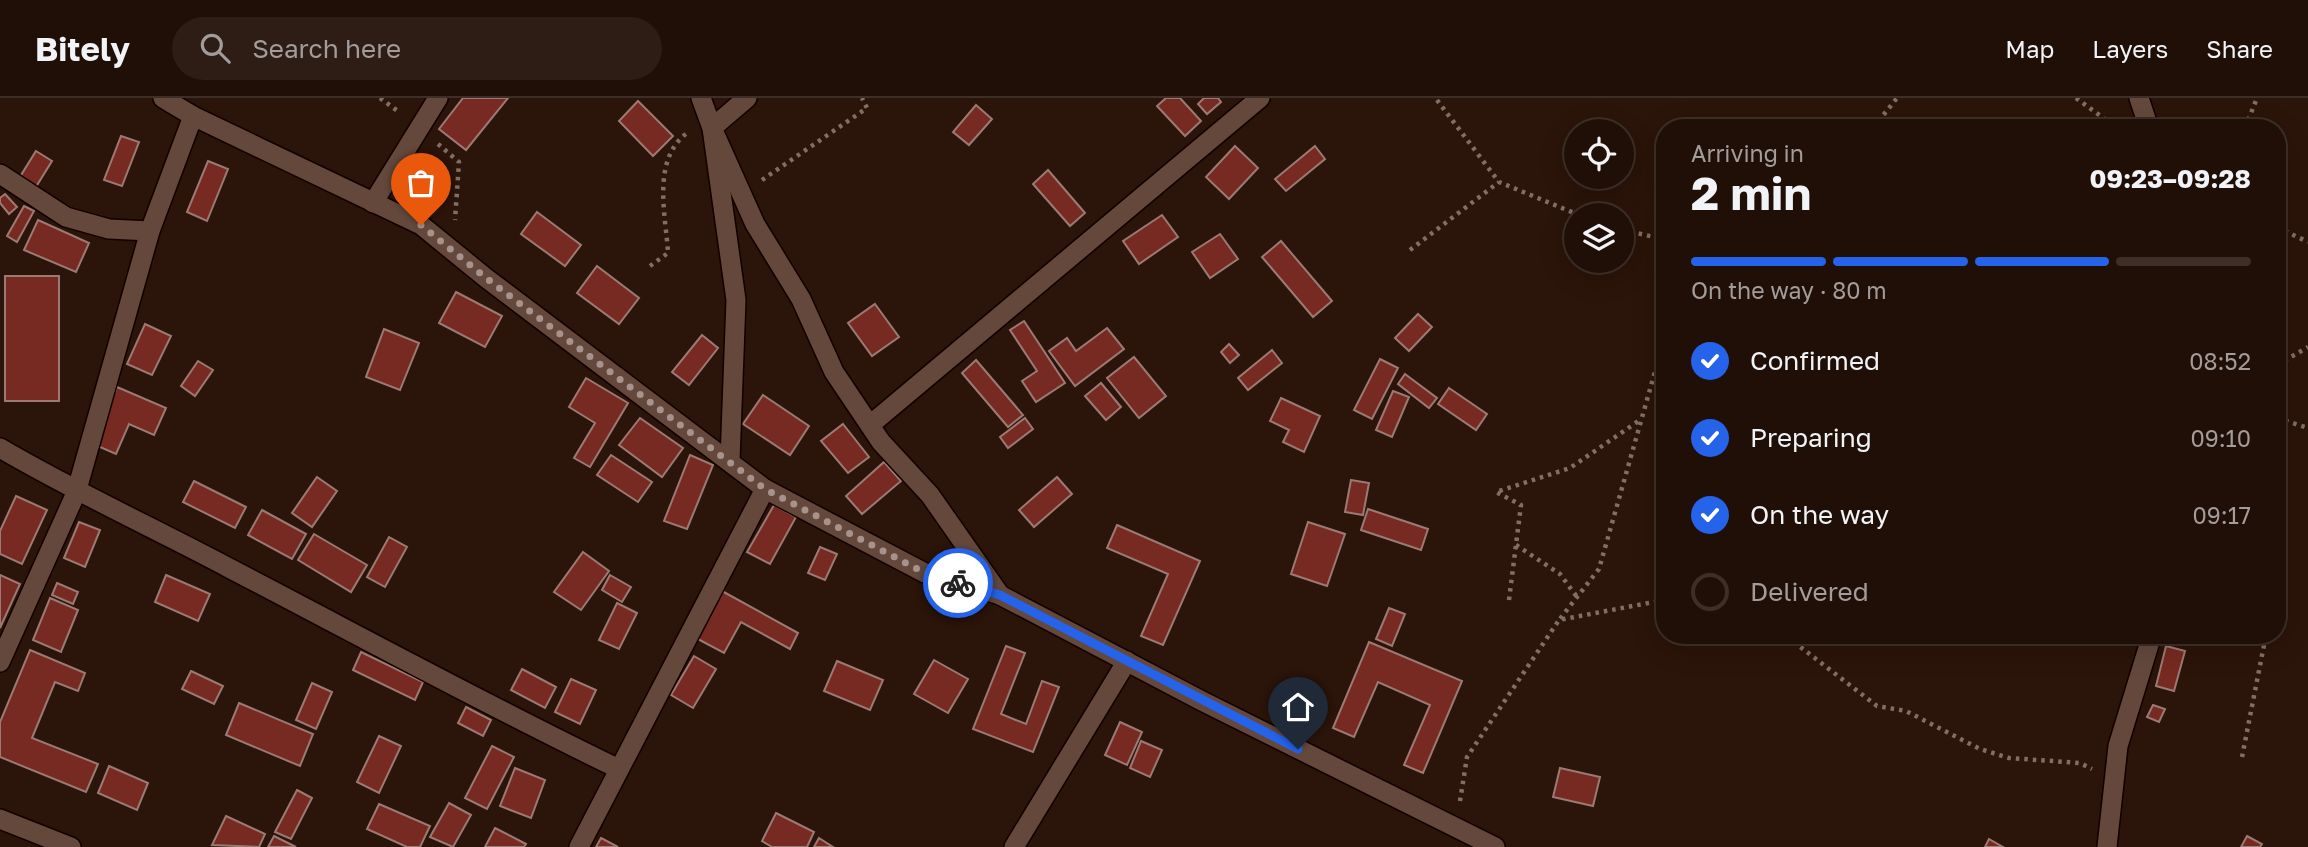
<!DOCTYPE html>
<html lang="en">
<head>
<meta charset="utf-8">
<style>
  body { margin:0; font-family:"Golos Text",sans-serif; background:#2d1d15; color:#f1f3f6; height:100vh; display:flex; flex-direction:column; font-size:26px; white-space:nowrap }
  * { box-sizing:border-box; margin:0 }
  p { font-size:23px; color:#a29c9b }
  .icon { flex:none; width:38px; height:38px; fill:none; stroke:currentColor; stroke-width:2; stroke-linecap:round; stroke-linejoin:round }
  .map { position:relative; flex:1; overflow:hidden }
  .drawer { position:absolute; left:1656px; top:21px; width:630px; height:525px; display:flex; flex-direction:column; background:#200f07; border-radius:28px; box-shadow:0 7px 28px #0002,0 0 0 2px #3d2f28 }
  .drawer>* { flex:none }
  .tools { position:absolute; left:1564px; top:21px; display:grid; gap:14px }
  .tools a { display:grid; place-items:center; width:70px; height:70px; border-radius:50%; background:#200f07; box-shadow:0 7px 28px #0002,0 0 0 2px #3d2f28; font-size:35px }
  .pin { position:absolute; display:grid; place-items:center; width:60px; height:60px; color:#fff; margin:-72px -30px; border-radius:50% 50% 50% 0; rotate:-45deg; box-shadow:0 0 7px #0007 }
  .pin .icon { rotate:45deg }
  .courier { position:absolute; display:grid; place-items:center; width:70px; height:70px; margin:-35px; border:5px solid #2563eb; border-radius:50%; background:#fff; color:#222; box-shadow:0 2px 9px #0007 }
  .overview em { font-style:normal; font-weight:700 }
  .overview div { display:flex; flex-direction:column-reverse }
  .overview { display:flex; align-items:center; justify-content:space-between; height:119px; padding:0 35px }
  h1 { font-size:46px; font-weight:700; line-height:52px }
  .bar { display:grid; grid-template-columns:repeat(4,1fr); gap:10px 7px; align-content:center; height:84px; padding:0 35px }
  .bar i { height:9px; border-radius:5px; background:#3d2f28 }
  .bar .current { background:#2563eb }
  .bar p { grid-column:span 4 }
  ol { padding:0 35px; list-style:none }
  li { display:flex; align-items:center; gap:21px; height:77px }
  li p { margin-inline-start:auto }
  li .icon { padding:7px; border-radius:50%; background:#2563eb; color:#fff; stroke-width:4 }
  li:last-child { color:#a29c9b }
  li i { width:38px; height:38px; border:4px solid #3d2f28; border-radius:50% }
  header { display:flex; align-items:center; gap:42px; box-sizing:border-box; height:98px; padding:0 35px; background:#200f07; border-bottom:2px solid #3d2f28 }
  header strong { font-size:33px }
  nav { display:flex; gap:38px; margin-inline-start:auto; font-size:24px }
  .search { width:490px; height:63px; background:#2d1d15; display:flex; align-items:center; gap:18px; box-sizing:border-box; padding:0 24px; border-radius:38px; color:#a29c9b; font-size:26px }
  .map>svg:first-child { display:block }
</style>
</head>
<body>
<header>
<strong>Bitely</strong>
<div class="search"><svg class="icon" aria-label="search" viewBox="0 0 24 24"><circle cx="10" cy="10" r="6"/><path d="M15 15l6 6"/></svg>Search here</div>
<nav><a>Map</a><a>Layers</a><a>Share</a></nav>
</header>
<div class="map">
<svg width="2308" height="749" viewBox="0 0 2308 749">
  <rect width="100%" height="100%" fill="#2b1409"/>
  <g fill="#762a21" stroke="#9c7a74" stroke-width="2">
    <path d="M 463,0 L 508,0 L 466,52 L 439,31 Z"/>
    <path d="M 1166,0 L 1180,0 L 1201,23 L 1185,38 L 1157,8 Z"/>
    <path d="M 1204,0 L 1218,0 L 1221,4 L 1207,16 L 1198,6 Z"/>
    <path d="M 638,3 L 673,38 L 653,58 L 619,23 Z"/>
    <path d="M 976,7 L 992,21 L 969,47 L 953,34 Z"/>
    <path d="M 121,38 L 139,44 L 122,88 L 104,82 Z"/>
    <path d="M 1235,48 L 1258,70 L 1229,101 L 1206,79 Z"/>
    <path d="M 1315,48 L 1325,61 L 1286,93 L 1275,81 Z"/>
    <path d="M 36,53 L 52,63 L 34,92 L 18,82 Z"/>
    <path d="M 208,63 L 228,71 L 207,123 L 187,114 Z"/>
    <path d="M 1048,72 L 1085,115 L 1070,128 L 1033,86 Z"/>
    <path d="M 5,96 L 17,109 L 9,116 L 0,105 L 0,100 Z"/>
    <path d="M 24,108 L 34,113 L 17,144 L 7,138 Z"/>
    <path d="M 537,114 L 581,147 L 565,168 L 521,136 Z"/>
    <path d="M 1162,117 L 1178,139 L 1139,166 L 1123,143 Z"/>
    <path d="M 38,122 L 89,145 L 76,174 L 24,152 Z"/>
    <path d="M 1220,136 L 1238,161 L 1210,180 L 1192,154 Z"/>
    <path d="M 1281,143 L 1332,203 L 1313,219 L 1262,159 Z"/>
    <path d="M 597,168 L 639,200 L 619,226 L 577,195 Z"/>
    <rect x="5" y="178" width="54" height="125"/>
    <path d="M 456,194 L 502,218 L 485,249 L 439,225 Z"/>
    <path d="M 875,206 L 899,239 L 872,258 L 848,225 Z"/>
    <path d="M 1418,216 L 1432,229 L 1409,253 L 1395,240 Z"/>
    <path d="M 1024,223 L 1065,285 L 1036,304 L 1022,283 L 1037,273 L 1010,232 Z"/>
    <path d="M 145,226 L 171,238 L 152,277 L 127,266 Z"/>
    <path d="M 1107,230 L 1124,251 L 1075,288 L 1049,253 L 1067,240 L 1076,253 Z"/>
    <path d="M 384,231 L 419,245 L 400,292 L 366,279 Z"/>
    <path d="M 702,237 L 718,250 L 689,287 L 672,274 Z"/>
    <path d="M 1229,246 L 1239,257 L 1230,265 L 1221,254 Z"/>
    <path d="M 1272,252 L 1282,265 L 1248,292 L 1238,280 Z"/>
    <path d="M 1134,259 L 1166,298 L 1139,320 L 1107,280 Z"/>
    <path d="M 1380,261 L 1398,270 L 1372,321 L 1354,312 Z"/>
    <path d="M 976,262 L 1023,317 L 1008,329 L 962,275 Z"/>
    <path d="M 198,263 L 213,272 L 195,298 L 181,288 Z"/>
    <path d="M 1405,276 L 1437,300 L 1429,310 L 1398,286 Z"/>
    <path d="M 586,280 L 628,305 L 590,369 L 574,360 L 595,325 L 569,309 Z"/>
    <path d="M 1101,285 L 1121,309 L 1106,322 L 1085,298 Z"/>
    <path d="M 117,289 L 166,310 L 154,337 L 129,326 L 116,356 L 93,346 Z"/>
    <path d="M 1449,290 L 1487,316 L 1476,332 L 1438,306 Z"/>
    <path d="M 1393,293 L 1409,299 L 1392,339 L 1376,332 Z"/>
    <path d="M 763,297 L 809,328 L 790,357 L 743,326 Z"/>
    <path d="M 1281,300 L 1320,318 L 1304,354 L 1283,344 L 1289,332 L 1270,323 Z"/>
    <path d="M 640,320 L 683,350 L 662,379 L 619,347 Z"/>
    <path d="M 1025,320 L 1033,331 L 1008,350 L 1000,339 Z"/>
    <path d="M 843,326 L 869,359 L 848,375 L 821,343 Z"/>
    <path d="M 611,357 L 652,384 L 638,404 L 597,377 Z"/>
    <path d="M 690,357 L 713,367 L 687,431 L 664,423 Z"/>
    <path d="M 884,364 L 901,383 L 862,416 L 846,398 Z"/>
    <path d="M 317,379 L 337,393 L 312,429 L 292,415 Z"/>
    <path d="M 1057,379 L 1072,396 L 1034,429 L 1019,412 Z"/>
    <path d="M 1351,382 L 1369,385 L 1363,417 L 1345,414 Z"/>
    <path d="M 194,383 L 246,409 L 235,430 L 183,404 Z"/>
    <path d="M 16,398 L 47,412 L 22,466 L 0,456 L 0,433 Z"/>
    <path d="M 774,407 L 796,419 L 770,466 L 747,454 Z"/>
    <path d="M 1368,411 L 1428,431 L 1421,452 L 1361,432 Z"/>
    <path d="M 262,412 L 306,436 L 292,461 L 248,437 Z"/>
    <path d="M 79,424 L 100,432 L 85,469 L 64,460 Z"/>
    <path d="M 1308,424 L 1345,436 L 1327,488 L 1291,476 Z"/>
    <path d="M 1117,427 L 1200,463 L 1163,547 L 1141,538 L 1168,476 L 1107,450 Z"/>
    <path d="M 314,436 L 367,467 L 351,494 L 298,462 Z"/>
    <path d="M 389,439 L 407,449 L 385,489 L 367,479 Z"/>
    <path d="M 820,449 L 837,456 L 825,482 L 808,475 Z"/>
    <path d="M 583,454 L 609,473 L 581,512 L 554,494 Z"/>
    <path d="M 0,477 L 20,486 L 0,530 Z"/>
    <path d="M 166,477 L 210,496 L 198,523 L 155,504 Z"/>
    <path d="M 610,477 L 631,489 L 622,504 L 602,492 Z"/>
    <path d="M 57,485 L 78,494 L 73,506 L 52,497 Z"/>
    <path d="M 722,493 L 798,535 L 790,551 L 741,524 L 724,555 L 696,540 Z"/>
    <path d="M 50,500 L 78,512 L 61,554 L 33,542 Z"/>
    <path d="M 617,505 L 637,515 L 619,551 L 599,542 Z"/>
    <path d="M 1389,510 L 1405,516 L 1392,548 L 1376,541 Z"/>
    <path d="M 1369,544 L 1462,583 L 1423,675 L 1404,667 L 1430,607 L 1378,584 L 1354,639 L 1333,630 Z"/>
    <path d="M 1006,548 L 1025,555 L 1001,616 L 1026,626 L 1042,583 L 1059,589 L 1033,654 L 973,631 Z"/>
    <path d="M 2166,548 L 2185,553 L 2174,593 L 2156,588 Z"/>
    <path d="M 30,552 L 85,575 L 78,593 L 55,584 L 32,640 L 98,666 L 86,694 L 0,659 L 0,624 Z"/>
    <path d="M 361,554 L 423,584 L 415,602 L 353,572 Z"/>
    <path d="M 694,558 L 716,571 L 693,610 L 671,597 Z"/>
    <path d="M 934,562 L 968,581 L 948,615 L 914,596 Z"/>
    <path d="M 837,563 L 883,582 L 870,612 L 824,593 Z"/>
    <path d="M 522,571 L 556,589 L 545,610 L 511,592 Z"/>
    <path d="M 191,573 L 223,588 L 214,606 L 182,591 Z"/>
    <path d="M 571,581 L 596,592 L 580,626 L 555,614 Z"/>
    <path d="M 312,585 L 332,594 L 316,631 L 296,622 Z"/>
    <path d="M 239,605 L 313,636 L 300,668 L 226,637 Z"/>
    <path d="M 2153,607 L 2165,611 L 2159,624 L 2147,619 Z"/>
    <path d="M 466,609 L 491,622 L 483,638 L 458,625 Z"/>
    <path d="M 1120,624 L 1142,634 L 1127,667 L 1105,657 Z"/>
    <path d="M 379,638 L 401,648 L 379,695 L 357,684 Z"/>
    <path d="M 1141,643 L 1162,652 L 1150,679 L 1130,670 Z"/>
    <path d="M 492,648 L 514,659 L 487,711 L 465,700 Z"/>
    <path d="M 109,668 L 148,685 L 137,712 L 98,695 Z"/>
    <path d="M 515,670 L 545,682 L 531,720 L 500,708 Z"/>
    <path d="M 1560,670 L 1600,679 L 1593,708 L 1553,699 Z"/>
    <path d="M 297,692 L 312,700 L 291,741 L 275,734 Z"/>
    <path d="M 449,705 L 471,717 L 453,749 L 430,739 Z"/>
    <path d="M 379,706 L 430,728 L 420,749 L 407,749 L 367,731 Z"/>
    <path d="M 776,715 L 814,734 L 807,749 L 772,749 L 762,743 Z"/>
    <path d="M 226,718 L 265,736 L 259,749 L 212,747 Z"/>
    <path d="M 495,730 L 526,746 L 524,749 L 485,749 Z"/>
    <path d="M 274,738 L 296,749 L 268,749 Z"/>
    <path d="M 2247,738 L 2262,746 L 2260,749 L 2241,749 Z"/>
    <path d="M 601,740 L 618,749 L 596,749 Z"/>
    <path d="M 819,740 L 833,749 L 814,749 Z"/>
    <path d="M 1989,741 L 2003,749 L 1985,749 Z"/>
  </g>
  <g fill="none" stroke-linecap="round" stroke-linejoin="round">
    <defs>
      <g id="minor">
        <path d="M 163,0 L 193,18 L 421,127 L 486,180 L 765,391 L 925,475 L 1000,497 L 1202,603 L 1495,749"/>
        <path d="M 701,0 L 712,30 L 755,126 L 801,201 L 834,274 L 881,344 L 930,397 L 1000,497"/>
        <path d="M 2139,0 L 2149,30"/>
        <path d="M 0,76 L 66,119 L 109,131 L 150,133"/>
        <path d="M 373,105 L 438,0"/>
        <path d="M 870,327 L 1260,0"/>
        <path d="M 0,350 C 75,394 154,430 231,471 C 360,538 488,608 619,671"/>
        <path d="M 730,362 L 736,202 L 712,30 L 747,0"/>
        <path d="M 0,564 L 76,395 L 150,133 L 193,18"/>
        <path d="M 0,721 L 71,749"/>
        <path d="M 579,749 L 765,391"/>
        <path d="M 1014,749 L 1127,563"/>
        <path d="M 2107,749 L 2118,648 L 2152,537"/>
      </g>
    </defs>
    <use href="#minor" stroke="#120100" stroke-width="22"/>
    <g stroke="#826e64" stroke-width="4.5" stroke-dasharray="3.5 5" stroke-linecap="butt">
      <path d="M 380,0 L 399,14"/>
      <path d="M 2076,0 L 2117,30"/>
      <path d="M 1437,2 L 1499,84 L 1579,117"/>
      <path d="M 1873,30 L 1897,0"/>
      <path d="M 2245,30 L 2257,0"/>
      <path d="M 438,46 L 459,64 L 455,122"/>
      <path d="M 762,82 L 867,10 L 862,0"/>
      <path d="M 2277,129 L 2308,144"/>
      <path d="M 1622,132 L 1664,141"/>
      <path d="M 1410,152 L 1499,84"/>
      <path d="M 650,168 L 668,155 C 666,118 651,62 687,35"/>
      <path d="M 1664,242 L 1599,471 L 1559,522 L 1664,502"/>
      <path d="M 2277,267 L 2308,249"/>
      <path d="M 2277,320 L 2308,330"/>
      <path d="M 2277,440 L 2284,448 L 2277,482"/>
      <path d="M 1516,447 L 1560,476 L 1577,499"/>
      <path d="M 1509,502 L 1521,407 L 1496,394 L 1570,370 L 1640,322"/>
      <path d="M 1761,537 L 1770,542 L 1794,544 L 1877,608 L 1906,613 L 1980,651 L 2009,660 L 2080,665 L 2092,671"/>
      <path d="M 2242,659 L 2266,537"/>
      <path d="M 1460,703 L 1467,659 L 1559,522"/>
    </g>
    <use href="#minor" stroke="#64483c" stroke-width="19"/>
  </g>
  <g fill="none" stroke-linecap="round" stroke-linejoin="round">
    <path stroke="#a7938b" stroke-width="7" stroke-dasharray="0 12.6" d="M 421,127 L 486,180 L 765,391 L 925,475 L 958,485"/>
    <path stroke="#2563eb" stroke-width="9" d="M 958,485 L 1000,497 L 1298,651"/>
  </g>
</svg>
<div class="tools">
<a><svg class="icon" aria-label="locate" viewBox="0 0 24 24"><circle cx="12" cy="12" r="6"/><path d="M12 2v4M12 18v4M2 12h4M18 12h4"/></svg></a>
<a><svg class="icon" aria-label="layers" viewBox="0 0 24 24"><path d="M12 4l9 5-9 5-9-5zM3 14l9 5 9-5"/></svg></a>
</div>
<div class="pin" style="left:421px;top:127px;background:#ea580c"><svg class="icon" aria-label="bag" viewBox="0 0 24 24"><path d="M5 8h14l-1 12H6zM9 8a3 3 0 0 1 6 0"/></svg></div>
<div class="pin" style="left:1298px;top:651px;background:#1f2937"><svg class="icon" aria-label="home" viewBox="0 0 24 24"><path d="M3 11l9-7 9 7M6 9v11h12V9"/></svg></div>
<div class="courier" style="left:958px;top:485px"><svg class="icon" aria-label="bike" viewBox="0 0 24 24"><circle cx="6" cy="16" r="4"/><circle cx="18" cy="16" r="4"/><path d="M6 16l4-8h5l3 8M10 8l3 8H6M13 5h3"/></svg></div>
<section class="drawer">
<div class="overview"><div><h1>2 min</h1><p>Arriving in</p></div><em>09:23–09:28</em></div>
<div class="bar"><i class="current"></i><i class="current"></i><i class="current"></i><i></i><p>On the way · 80 m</p></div>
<ol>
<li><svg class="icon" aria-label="check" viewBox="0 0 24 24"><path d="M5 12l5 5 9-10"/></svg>Confirmed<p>08:52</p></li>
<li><svg class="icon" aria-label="check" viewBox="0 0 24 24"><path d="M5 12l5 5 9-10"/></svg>Preparing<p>09:10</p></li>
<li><svg class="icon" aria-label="check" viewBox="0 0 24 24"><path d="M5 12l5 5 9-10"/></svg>On the way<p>09:17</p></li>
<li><i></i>Delivered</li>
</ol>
</section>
</div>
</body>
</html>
